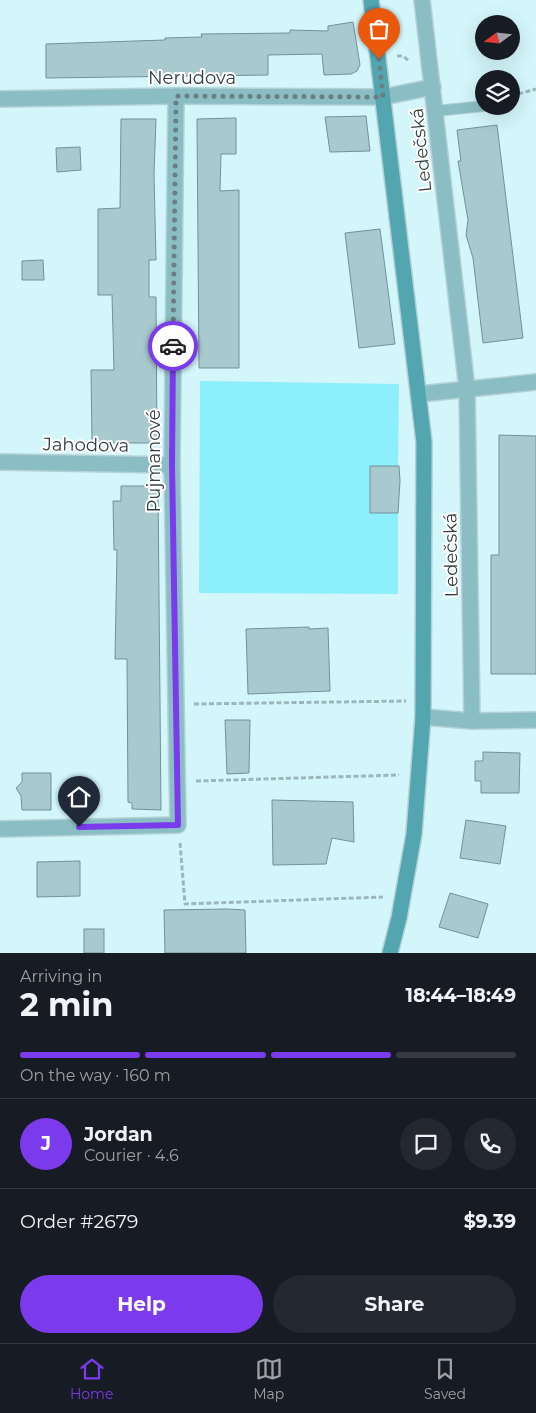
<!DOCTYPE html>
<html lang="en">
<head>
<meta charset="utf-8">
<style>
  body { margin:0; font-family:Montserrat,sans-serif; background:#242831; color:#f1f3f6; height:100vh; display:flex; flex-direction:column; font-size:19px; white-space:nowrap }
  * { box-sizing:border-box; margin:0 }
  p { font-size:16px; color:#9ea1a6 }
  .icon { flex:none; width:28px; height:28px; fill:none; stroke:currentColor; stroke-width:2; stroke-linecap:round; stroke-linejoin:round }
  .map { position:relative; height:953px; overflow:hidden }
  .sheet { display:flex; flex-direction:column; background:#171b24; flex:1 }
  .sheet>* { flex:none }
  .needle { width:32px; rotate:255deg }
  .tools { position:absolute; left:475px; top:15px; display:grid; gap:10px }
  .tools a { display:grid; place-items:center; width:45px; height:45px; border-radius:50%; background:#171b24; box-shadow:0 5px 20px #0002; font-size:25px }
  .pin { position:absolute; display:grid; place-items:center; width:42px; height:42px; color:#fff; margin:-51px -21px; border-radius:50% 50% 50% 0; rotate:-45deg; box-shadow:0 0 5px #0007 }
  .pin .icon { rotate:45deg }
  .courier { position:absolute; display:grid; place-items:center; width:50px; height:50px; margin:-25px; border:4px solid #7c3aed; border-radius:50%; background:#fff; color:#222; box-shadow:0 1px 6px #0007 }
  .head em { font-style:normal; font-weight:700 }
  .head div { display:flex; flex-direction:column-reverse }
  .head { display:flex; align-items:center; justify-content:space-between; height:85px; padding:0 20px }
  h1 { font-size:32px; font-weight:700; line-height:38px }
  .bar { display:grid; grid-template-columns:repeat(4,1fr); gap:8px 5px; align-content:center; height:60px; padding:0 20px }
  .bar i { height:6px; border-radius:4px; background:#363941 }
  .bar .on { background:#7c3aed }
  .bar p { grid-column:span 4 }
  .line { display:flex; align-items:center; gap:12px; padding:0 20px; border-top:1px solid #363941 }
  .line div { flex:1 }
  .round { display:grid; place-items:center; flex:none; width:52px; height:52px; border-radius:26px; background:#242831 }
  .cta { display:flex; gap:10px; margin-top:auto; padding:10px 20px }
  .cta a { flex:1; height:58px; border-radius:30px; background:#7c3aed; color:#fff; font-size:20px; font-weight:700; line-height:58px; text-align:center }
  .cta a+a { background:#242831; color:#f1f3f6 }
  .tabs { display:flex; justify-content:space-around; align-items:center; height:70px; border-top:1px solid #363941; background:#171b24; font-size:14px; color:#9ea1a6 }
  .tabs a { display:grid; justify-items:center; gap:2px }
  .tabs .on { color:#7c3aed }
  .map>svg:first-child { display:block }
</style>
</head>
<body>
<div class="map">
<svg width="536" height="953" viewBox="0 0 536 953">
  <rect width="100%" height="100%" fill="#d3f6fb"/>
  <path fill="#8eeffc" d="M 200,381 L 399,384 L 398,466 L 370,466 L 370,513 L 398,513 L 398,594 L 199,593 Z"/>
  <g fill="#a8cace" stroke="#719296">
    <path d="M 353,22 L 360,65 L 357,71 L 351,74 L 324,75 L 322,54 L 268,55 L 268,75 L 46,78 L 46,44 L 165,40 L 165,38 L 202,37 L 201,34 L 290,33 L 290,30 L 328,31 L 328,26 Z"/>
    <path d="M 366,116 L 370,151 L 330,152 L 325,117 Z"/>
    <path d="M 236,118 L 236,154 L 221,154 L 220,191 L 239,190 L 239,368 L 199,368 L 197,119 Z"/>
    <path d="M 121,119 L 156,119 L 154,174 L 156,260 L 149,260 L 149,297 L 156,297 L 157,443 L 92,443 L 91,370 L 114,370 L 112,295 L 98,295 L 98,209 L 120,208 Z"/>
    <path d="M 497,125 L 523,338 L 483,343 L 473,258 L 466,235 L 468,220 L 458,161 L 461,161 L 457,130 Z"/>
    <path d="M 80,147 L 81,170 L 57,172 L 56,148 Z"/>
    <path d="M 380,229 L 395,344 L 359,348 L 345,233 Z"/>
    <path d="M 43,260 L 44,280 L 22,280 L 22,261 Z"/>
    <path d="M 499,435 L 536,436 L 536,674 L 491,674 L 491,555 L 499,555 Z"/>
    <path d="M 370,466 L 399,466 L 400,481 L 398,513 L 370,513 Z"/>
    <path d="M 121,486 L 158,486 L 161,810 L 132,809 L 132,803 L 128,802 L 127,659 L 115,659 L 117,550 L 114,550 L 113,501 L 121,501 Z"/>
    <path d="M 309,627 L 309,629 L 328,628 L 330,691 L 248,694 L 246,629 Z"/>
    <path d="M 225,720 L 250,720 L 249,773 L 227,774 Z"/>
    <path d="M 483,752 L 520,753 L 519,793 L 481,793 L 481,781 L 475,781 L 475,761 L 483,761 Z"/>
    <path d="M 22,773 L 51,773 L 51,810 L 22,810 L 21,796 L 16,788 L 22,782 Z"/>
    <path d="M 272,800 L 353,802 L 354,842 L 332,838 L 326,864 L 273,865 Z"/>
    <path d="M 466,820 L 506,826 L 500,864 L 460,858 Z"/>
    <path d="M 80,861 L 80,896 L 37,897 L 37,862 Z"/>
    <path d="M 450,893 L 488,904 L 478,938 L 439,927 Z"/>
    <path d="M 227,909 L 245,910 L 246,953 L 165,953 L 164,910 Z"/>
    <rect x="84" y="929" width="20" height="24"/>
  </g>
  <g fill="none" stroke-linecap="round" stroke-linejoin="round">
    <defs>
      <path id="lane" d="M 436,111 L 484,106"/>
      <g id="street">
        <path d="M 422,0 L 467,389 L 472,721"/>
        <path d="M 0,99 L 176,96 L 383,97 L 433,87"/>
        <path d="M 420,394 L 536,382"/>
        <path d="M 0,462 L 172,465"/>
        <path d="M 423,717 L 472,721 L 536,720"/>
        <path d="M 0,829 L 178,825 L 172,465 L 176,96"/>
      </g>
      <path id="secondary" d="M 371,0 L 424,442 L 423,717 L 414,834 L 399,918 L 390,953"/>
    </defs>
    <use href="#lane" stroke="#b3d1d6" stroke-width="12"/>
    <use href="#street" stroke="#b3d1d6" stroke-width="18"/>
    <use href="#secondary" stroke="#b3d1d6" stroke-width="18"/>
    <g stroke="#9bb7bb" stroke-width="3" stroke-dasharray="5 2.5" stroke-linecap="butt">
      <path d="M 397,56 L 403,56 L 409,61"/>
      <path d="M 511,96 L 536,89"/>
      <path d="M 194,704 L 406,701"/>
      <path d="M 196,781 L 399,775"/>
      <path d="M 180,843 L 185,904 L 383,897"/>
    </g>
    <use href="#lane" stroke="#8bbec4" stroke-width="10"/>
    <use href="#street" stroke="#8bbec4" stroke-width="15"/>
    <use href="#secondary" stroke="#53a5af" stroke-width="15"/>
  </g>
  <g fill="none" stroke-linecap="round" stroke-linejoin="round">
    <path stroke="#6a7f82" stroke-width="5" stroke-dasharray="0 9" d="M 173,346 L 176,96 L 383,97 L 379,59"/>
    <path stroke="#7c3aed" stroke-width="6" d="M 79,827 L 178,825 L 172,465 L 173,346"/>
  </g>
  <g text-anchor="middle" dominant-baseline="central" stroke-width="4" stroke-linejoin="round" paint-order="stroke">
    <g font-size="18" fill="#313f41" stroke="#fff">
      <text x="192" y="78">Nerudova</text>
      <text transform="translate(421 150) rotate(-96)">Ledečská</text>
      <text transform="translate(86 445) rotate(1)">Jahodova</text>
      <text transform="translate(154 461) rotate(-90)">Pujmanové</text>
      <text transform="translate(451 555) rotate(-91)">Ledečská</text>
    </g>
  </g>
</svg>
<div class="tools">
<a><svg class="needle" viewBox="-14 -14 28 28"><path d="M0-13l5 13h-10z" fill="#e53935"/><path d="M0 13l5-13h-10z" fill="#9ea1a6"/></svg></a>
<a><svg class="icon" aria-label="layers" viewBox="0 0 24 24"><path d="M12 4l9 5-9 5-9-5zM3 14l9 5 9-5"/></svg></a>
</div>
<div class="pin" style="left:379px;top:59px;background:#ea580c"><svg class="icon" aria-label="bag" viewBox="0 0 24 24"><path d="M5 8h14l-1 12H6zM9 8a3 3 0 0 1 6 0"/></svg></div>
<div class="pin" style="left:79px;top:827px;background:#1f2937"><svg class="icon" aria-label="home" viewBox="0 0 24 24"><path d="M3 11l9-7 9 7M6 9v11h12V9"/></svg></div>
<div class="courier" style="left:173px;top:346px"><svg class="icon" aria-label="car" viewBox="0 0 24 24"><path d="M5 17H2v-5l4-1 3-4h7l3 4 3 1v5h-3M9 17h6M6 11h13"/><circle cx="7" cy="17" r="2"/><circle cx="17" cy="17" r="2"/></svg></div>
</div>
<section class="sheet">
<div class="head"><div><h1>2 min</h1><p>Arriving in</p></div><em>18:44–18:49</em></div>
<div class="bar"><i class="on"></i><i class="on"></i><i class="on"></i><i></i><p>On the way · 160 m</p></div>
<div class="line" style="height:90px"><b class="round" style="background:#7c3aed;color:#fff">J</b><div><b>Jordan</b><p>Courier · 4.6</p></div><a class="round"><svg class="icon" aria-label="chat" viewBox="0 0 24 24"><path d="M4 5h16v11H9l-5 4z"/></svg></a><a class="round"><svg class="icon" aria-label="phone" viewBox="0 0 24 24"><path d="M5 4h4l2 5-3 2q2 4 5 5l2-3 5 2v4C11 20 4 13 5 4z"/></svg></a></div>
<div class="line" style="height:65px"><div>Order #2679</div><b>$9.39</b></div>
<div class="cta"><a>Help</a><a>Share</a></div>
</section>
<nav class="tabs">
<a class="on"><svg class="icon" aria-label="home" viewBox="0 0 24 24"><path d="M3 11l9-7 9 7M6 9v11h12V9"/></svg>Home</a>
<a><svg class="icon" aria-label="map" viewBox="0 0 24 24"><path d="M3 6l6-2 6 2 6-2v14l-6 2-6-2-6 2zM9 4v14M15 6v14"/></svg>Map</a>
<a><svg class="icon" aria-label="saved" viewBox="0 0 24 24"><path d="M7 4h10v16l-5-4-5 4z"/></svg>Saved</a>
</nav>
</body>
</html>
